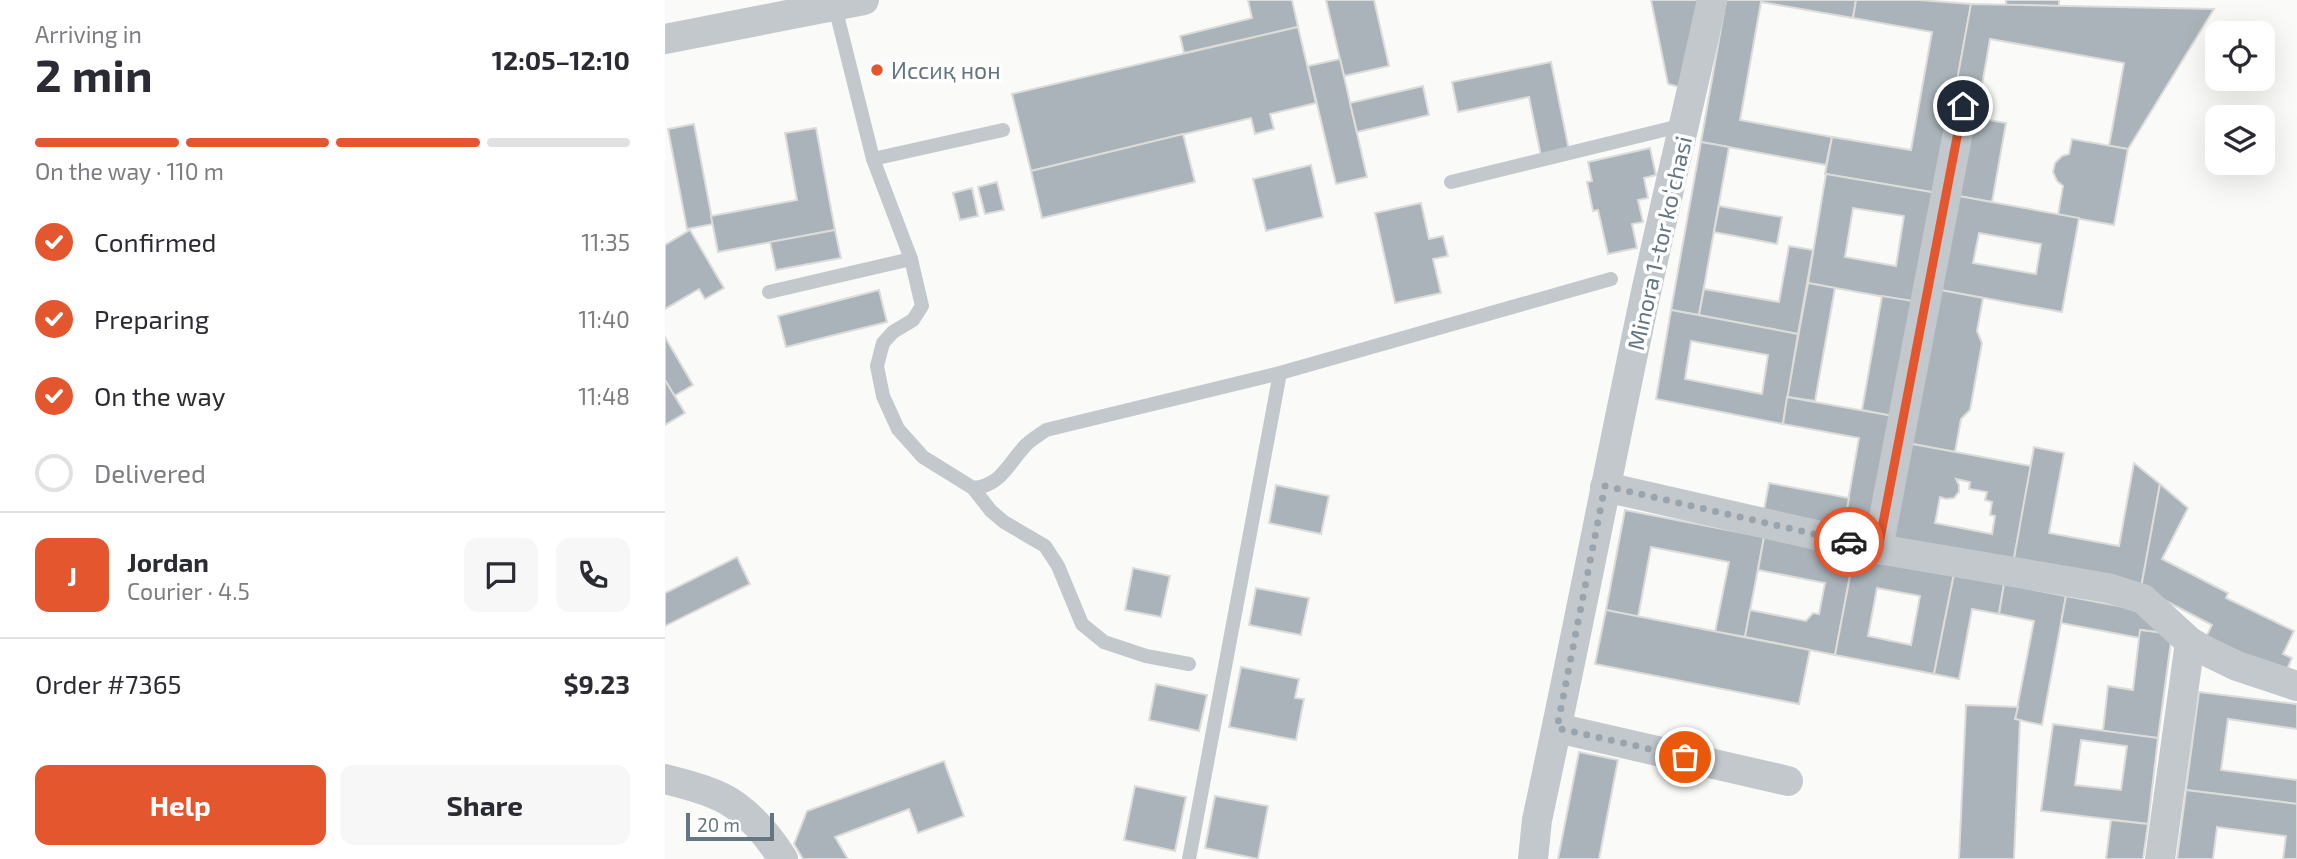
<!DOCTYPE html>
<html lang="en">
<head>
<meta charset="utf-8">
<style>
  body { margin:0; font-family:"Exo 2",sans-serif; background:#f7f7f7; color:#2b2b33; height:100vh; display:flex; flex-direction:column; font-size:26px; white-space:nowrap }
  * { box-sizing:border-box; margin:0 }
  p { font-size:23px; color:#7c7c81 }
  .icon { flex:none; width:38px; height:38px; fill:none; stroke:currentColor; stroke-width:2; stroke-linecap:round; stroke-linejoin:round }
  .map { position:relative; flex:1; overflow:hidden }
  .sheet { display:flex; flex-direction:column; background:#fff; width:665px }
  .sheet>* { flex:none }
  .fabs { position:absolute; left:1540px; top:21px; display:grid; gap:14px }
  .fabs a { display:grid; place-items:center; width:70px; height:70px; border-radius:14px; background:#fff; box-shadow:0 7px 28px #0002; font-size:35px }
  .scale { position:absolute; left:21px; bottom:18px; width:88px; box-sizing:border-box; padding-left:7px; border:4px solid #657683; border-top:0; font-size:19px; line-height:24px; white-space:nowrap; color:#657683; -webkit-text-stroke:5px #fff; paint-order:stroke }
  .pin { position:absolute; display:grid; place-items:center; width:60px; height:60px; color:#fff; margin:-30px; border:4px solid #fff; border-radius:50%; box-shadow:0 2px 7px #0007 }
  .courier { position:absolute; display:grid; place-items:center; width:70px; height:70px; margin:-35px; border:5px solid #e4572e; border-radius:50%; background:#fff; color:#222; box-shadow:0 2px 9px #0007 }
  .head em { font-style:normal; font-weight:700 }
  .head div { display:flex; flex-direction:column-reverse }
  .head { display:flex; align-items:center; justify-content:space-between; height:119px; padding:0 35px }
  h1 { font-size:46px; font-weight:700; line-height:52px }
  .bar { display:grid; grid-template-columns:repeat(4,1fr); gap:10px 7px; align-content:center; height:84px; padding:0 35px }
  .bar i { height:9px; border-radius:5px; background:#e1e1e2 }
  .bar .selected { background:#e4572e }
  .bar p { grid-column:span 4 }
  .line { display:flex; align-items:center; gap:18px; padding:0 35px; border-top:2px solid #e1e1e2 }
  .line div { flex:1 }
  .round { display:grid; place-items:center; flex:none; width:74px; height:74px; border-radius:14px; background:#f7f7f7 }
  ol { padding:0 35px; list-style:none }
  li { display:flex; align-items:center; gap:21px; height:77px }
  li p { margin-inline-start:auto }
  li .icon { padding:7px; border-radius:50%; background:#e4572e; color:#fff; stroke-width:4 }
  li:last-child { color:#7c7c81 }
  li i { width:38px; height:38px; border:4px solid #e1e1e2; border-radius:50% }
  .primary-button { display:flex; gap:14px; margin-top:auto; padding:14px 35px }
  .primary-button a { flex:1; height:80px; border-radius:14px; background:#e4572e; color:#fff; font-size:28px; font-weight:700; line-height:80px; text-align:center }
  .primary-button a+a { background:#f7f7f7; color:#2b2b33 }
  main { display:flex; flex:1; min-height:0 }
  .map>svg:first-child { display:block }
</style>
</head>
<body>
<main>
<section class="sheet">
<div class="head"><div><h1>2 min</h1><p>Arriving in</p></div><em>12:05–12:10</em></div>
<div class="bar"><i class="selected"></i><i class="selected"></i><i class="selected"></i><i></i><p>On the way · 110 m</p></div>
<ol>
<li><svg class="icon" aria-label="check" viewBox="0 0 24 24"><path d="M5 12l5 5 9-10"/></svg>Confirmed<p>11:35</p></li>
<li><svg class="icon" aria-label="check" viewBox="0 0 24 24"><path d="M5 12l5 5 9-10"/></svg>Preparing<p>11:40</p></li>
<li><svg class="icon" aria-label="check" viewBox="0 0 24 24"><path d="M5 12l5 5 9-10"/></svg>On the way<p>11:48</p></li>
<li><i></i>Delivered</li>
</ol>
<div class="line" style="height:126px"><b class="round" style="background:#e4572e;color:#fff">J</b><div><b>Jordan</b><p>Courier · 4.5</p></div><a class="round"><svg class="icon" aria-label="chat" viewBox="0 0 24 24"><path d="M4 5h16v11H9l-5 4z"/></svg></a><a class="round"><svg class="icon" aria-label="phone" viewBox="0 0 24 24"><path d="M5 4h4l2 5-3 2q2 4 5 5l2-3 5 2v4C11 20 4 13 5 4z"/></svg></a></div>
<div class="line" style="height:91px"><div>Order #7365</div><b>$9.23</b></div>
<div class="primary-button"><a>Help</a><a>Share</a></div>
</section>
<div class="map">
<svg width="1632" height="859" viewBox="0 0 1632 859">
  <rect width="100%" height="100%" fill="#fafaf8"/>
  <g fill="#aab3b9" stroke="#dcdcda" stroke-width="2" fill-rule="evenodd">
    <path d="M 583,0 L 627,0 L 633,27 L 519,53 L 515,36 L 587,18 Z"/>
    <path d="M 661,0 L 709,0 L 724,66 L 679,76 Z"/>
    <path d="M 986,0 L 1033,0 L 1014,87 L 1003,84 Z"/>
    <path d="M 1061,0 L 1191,0 L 1188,18 L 1096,2 L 1075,120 L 1167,137 L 1161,165 L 1036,142 Z"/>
    <path d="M 1191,0 L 1254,0 L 1306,4 L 1272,193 L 1160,174 L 1167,137 L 1246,150 L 1267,32 L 1188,18 Z"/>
    <path d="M 1341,0 L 1394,0 L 1394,6 L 1341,5 Z"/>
    <path d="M 1306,4 L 1549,9 L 1463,149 L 1444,146 L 1459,63 L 1325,39 L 1314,102 L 1289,97 Z"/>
    <path d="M 633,27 L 651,103 L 605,114 L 609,129 L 590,134 L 586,118 L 366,171 L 347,94 Z"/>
    <path d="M 675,59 L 702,177 L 671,184 L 643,66 Z"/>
    <path d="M 886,62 L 904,150 L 876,156 L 864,97 L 793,112 L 787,82 Z"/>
    <path d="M 758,86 L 764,115 L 692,132 L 685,103 Z"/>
    <path d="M 1302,116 L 1341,123 L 1327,202 L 1288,195 Z"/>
    <path d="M 29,124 L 48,224 L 22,229 L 3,129 Z"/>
    <path d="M 151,128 L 170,230 L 53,252 L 46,216 L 132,200 L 120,133 Z"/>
    <path d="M 518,134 L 530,182 L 377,218 L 366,171 Z"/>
    <path d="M 1407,139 L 1463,149 L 1449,225 L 1393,215 L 1398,186 L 1392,181 L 1388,172 L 1390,163 L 1397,156 L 1404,154 Z"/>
    <path d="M 1036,142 L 1064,147 L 1034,315 L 1006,310 Z"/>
    <path d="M 985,148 L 991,175 L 979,178 L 983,198 L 973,200 L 978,222 L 967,224 L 972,248 L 943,254 L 933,210 L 928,211 L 922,182 L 927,181 L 923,162 Z"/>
    <path d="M 646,165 L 658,217 L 601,231 L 588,179 Z"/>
    <path d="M 1161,174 L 1272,193 L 1253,303 L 1143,283 ZM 1188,208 L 1239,216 L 1231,266 L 1180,257 Z"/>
    <path d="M 332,182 L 339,210 L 320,214 L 313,187 Z"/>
    <path d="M 307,188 L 313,216 L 295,220 L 288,193 Z"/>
    <path d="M 1288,195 L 1414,218 L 1397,312 L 1270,289 ZM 1314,233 L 1376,244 L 1371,274 L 1308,263 Z"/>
    <path d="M 756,203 L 764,239 L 778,236 L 783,256 L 768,259 L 776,293 L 730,303 L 710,213 Z"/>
    <path d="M 1054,206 L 1117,217 L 1112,244 L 1049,232 Z"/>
    <path d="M 25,230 L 59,288 L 40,299 L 34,289 L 0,309 L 0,245 Z"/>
    <path d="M 170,230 L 176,258 L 111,270 L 105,242 Z"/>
    <path d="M 1124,246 L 1148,250 L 1133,334 L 1034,315 L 1039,289 L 1114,302 Z"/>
    <path d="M 1143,283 L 1170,288 L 1150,401 L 1122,397 Z"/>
    <path d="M 1270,289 L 1318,298 L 1312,331 L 1317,343 L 1305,410 L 1296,419 L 1290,452 L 1242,443 Z"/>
    <path d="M 214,290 L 222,322 L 121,347 L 113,316 Z"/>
    <path d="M 1217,296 L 1248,301 L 1228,416 L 1197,410 Z"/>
    <path d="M 1006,310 L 1133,334 L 1118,424 L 991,399 ZM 1026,341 L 1103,355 L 1097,394 L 1020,379 Z"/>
    <path d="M 0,337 L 28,385 L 9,396 L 0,380 Z"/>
    <path d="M 0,380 L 20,413 L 0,425 Z"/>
    <path d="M 1122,397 L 1228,416 L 1207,535 L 1178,530 L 1194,438 L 1118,424 Z"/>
    <path d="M 1242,443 L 1366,466 L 1348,564 L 1224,541 ZM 1291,479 L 1305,482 L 1304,489 L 1322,492 L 1320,500 L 1327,502 L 1325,515 L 1330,516 L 1327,534 L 1270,523 L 1275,497 L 1281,499 L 1289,498 L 1294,492 L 1294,485 Z"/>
    <path d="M 1369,447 L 1399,453 L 1384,533 L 1454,546 L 1469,463 L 1495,484 L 1476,588 L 1348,564 Z"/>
    <path d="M 1104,483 L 1184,498 L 1178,530 L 1098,515 Z"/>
    <path d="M 1495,484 L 1523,508 L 1497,559 L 1563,593 L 1561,598 L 1629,631 L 1618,654 L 1627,658 L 1620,674 L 1538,643 L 1547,625 L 1476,588 Z"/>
    <path d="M 611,485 L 664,496 L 656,534 L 604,523 Z"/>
    <path d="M 960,510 L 1099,537 L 1080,637 L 1050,632 L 1064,562 L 986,547 L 973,617 L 941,610 Z"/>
    <path d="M 1099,537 L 1189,555 L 1170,655 L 1080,637 L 1085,610 L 1141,621 L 1148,613 L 1154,614 L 1160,583 L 1093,570 Z"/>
    <path d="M 1189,555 L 1289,574 L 1269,674 L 1170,655 ZM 1212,588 L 1255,596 L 1246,645 L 1203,636 Z"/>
    <path d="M 72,557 L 85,584 L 0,626 L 0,593 Z"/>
    <path d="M 468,568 L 505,576 L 496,617 L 460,610 Z"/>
    <path d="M 1289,574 L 1339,584 L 1334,614 L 1307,609 L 1294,679 L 1269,674 Z"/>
    <path d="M 1339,584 L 1401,596 L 1377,725 L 1350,719 L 1369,621 L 1334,614 Z"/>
    <path d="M 591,588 L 644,598 L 636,635 L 584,625 Z"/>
    <path d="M 1401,596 L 1474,610 L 1507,634 L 1475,630 L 1475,638 L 1396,623 Z"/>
    <path d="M 941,610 L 1145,650 L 1134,704 L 930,664 Z"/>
    <path d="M 1475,630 L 1507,634 L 1493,738 L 1438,731 L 1443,686 L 1468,690 Z"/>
    <path d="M 576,667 L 634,679 L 630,698 L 639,699 L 631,740 L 564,727 Z"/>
    <path d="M 491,684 L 542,695 L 534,731 L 484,720 Z"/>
    <path d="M 1534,692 L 1632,704 L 1632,729 L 1563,719 L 1556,770 L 1632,780 L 1632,804 L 1521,790 Z"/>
    <path d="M 1301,705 L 1353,707 L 1350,719 L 1355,720 L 1349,859 L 1294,859 Z"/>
    <path d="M 1388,724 L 1493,738 L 1483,824 L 1376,811 ZM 1416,740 L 1462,746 L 1456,790 L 1410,785 Z"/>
    <path d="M 914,752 L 953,760 L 934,859 L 893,859 Z"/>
    <path d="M 279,761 L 299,816 L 253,833 L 244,809 L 170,837 L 183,859 L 138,859 L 129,844 L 142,811 Z"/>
    <path d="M 470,786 L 521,797 L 510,851 L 459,840 Z"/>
    <path d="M 1521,790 L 1632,804 L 1632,859 L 1618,859 L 1621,836 L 1552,827 L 1548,859 L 1512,859 Z"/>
    <path d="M 550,796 L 603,806 L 593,859 L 540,848 Z"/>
    <path d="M 1446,820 L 1483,824 L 1478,859 L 1441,859 Z"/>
  </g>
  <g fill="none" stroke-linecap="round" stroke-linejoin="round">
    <g stroke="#c3c8cc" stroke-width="14">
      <path d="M 170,7 L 208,159"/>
      <path d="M 786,182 L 1019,125"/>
      <path d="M 246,259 L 208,159 L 338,130"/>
      <path d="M 104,292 L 246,259 L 257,306 L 248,320 L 228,332 L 218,343 L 212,366 L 218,396 L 233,429 L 258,457 L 308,488 L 326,511 L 339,522 L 380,546 L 393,566 L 417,624 L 439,642 L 481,656 L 524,664"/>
      <path d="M 308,488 C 335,486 342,466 359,447 C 365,440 373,436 381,430 L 615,373 L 946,279"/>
      <path d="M 524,859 L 615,373"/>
    </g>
    <g stroke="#c3c8cc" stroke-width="30">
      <path d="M 0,39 L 199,0"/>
      <path d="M 940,487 L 1213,549 L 1443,588 L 1478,599 L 1525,642 L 1541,651 L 1572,666 L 1632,686"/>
      <path d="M 1213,549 L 1298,106"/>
      <path d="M 892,728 L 1123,781"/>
      <path d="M 0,779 C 23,785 52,792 71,806 C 90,820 106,840 118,859"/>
      <path d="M 868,859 L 872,820 C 909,649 942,477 978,306 C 1000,203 1025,102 1047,0"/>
      <path d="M 1495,859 L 1525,642"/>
    </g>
  </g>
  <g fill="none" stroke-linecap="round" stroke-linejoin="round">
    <path stroke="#99a4ac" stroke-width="7" stroke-dasharray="0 12.6" d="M 1020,757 L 892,728 L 940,486 L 1184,542"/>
    <path stroke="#e4572e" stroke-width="9" d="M 1184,542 L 1213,549 L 1298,106"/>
  </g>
  <circle fill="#e4572e" stroke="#fff" stroke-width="2.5" cx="212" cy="70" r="7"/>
  <g text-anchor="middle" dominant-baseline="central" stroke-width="7" stroke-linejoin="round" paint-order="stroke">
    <g font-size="23" fill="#657683" stroke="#fff" text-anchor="start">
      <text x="226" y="70">Иссиқ нон</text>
    </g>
    <g font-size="23" fill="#657683" stroke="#fff">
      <text transform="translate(994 243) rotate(-77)">Minora 1-tor koʻchasi</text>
    </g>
  </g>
</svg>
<div class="fabs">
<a><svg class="icon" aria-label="locate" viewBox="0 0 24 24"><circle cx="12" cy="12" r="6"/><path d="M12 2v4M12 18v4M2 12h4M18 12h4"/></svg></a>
<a><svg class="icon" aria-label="layers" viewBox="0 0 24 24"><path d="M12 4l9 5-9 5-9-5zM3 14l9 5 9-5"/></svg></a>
</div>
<div class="scale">20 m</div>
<div class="pin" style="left:1020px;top:757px;background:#ea580c"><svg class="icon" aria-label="bag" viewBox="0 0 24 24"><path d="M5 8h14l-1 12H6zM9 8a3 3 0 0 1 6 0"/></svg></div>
<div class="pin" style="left:1298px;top:106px;background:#1f2937"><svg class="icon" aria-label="home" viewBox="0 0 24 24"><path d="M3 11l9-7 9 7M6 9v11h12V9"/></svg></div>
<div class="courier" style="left:1184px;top:542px"><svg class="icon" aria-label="car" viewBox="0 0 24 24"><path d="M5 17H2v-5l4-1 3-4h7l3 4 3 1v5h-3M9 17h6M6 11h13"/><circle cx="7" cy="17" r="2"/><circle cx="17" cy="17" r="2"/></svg></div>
</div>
</main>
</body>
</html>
